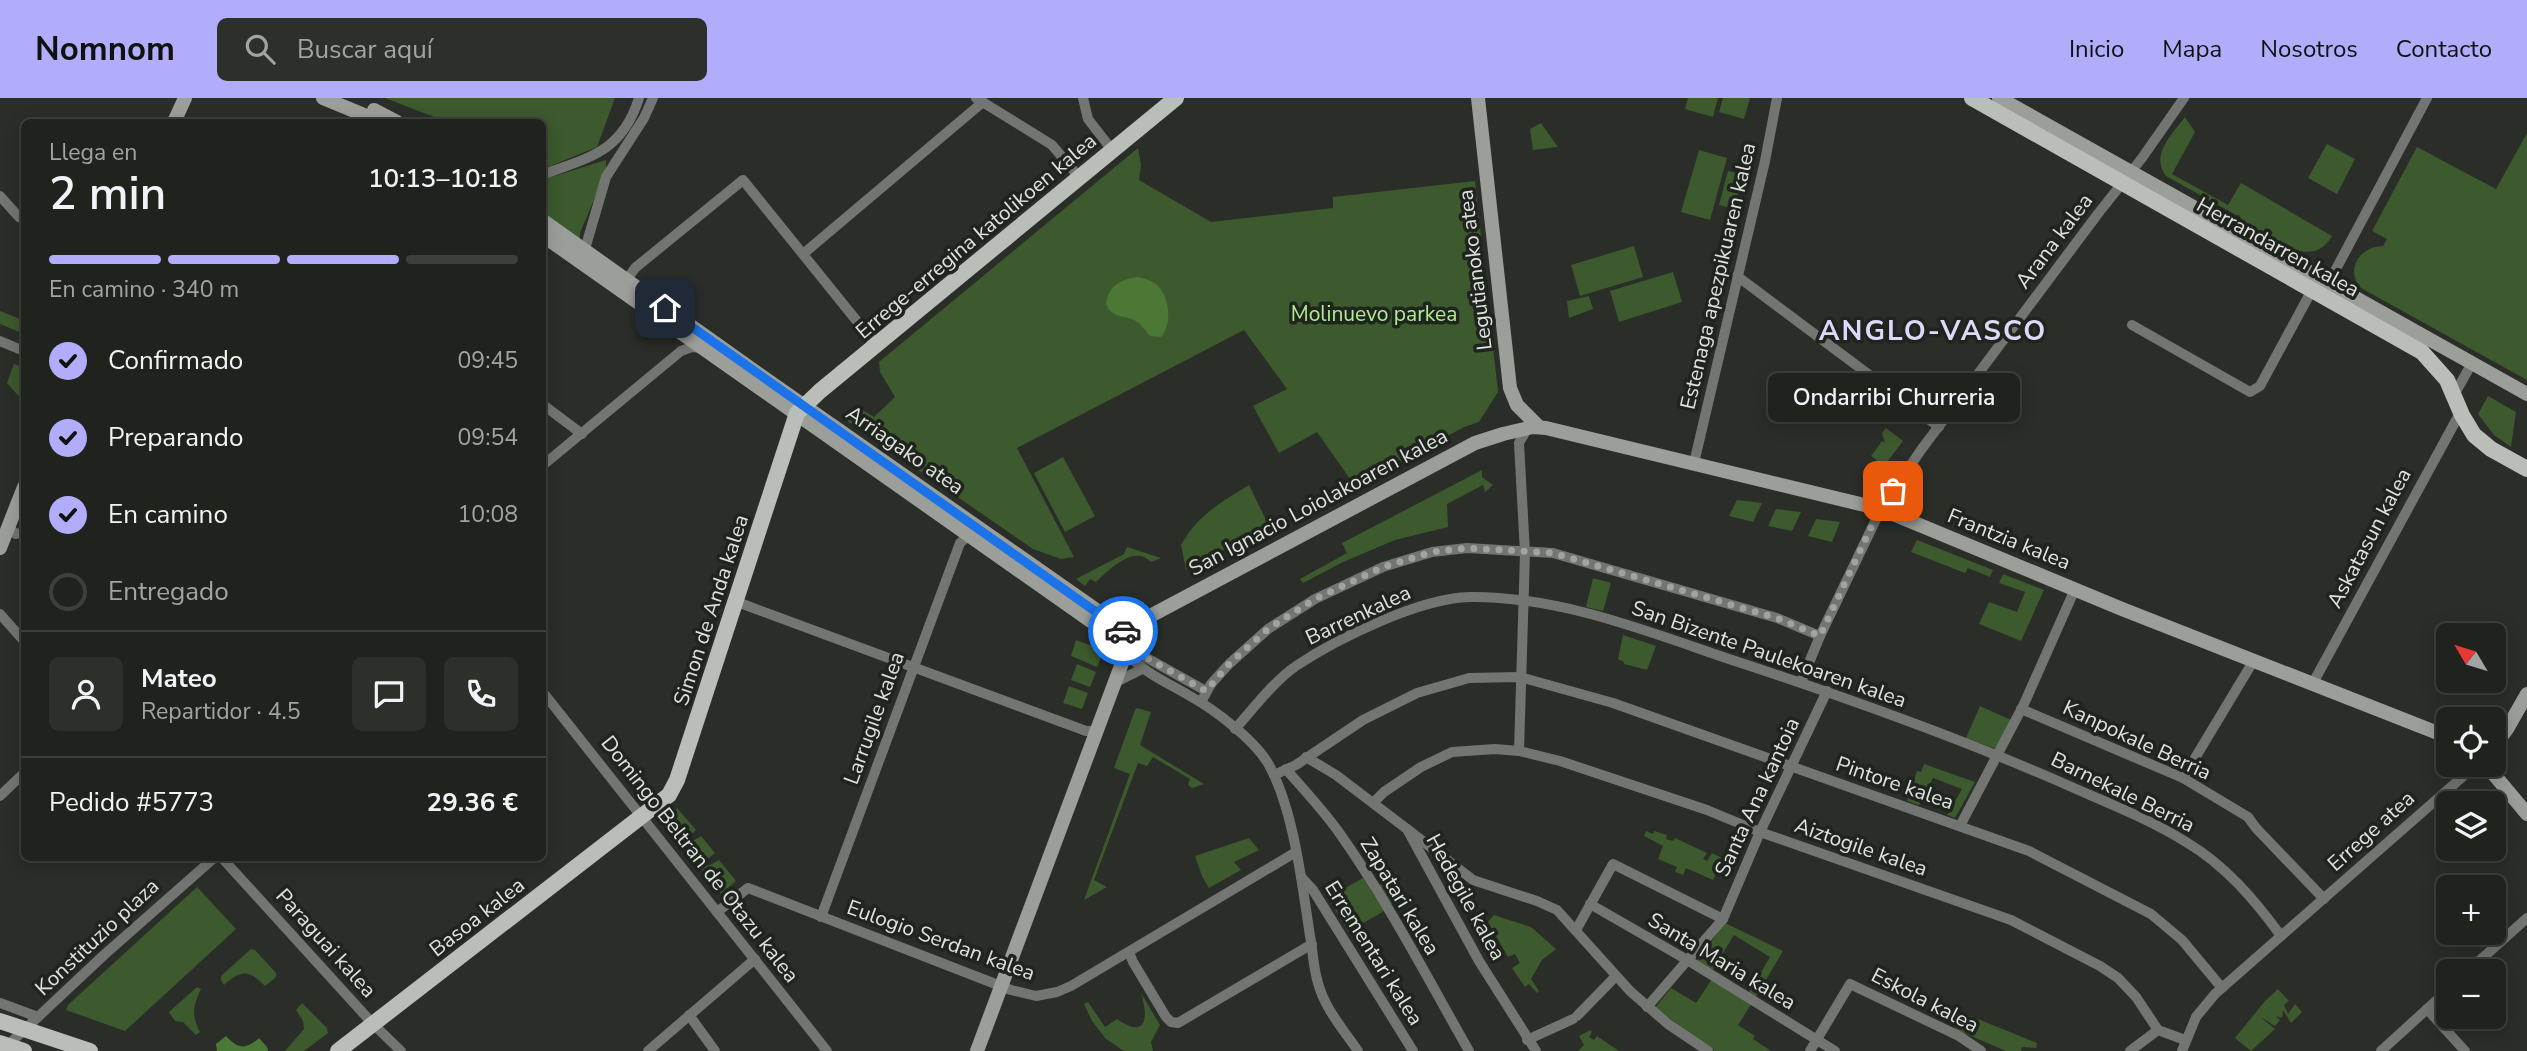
<!DOCTYPE html>
<html lang="es">
<head>
<meta charset="utf-8">
<style>
  body { margin:0; font-family:"Nunito Sans",sans-serif; background:#2d2f2b; color:#f1f3f6; height:100vh; display:flex; flex-direction:column; font-size:26px; white-space:nowrap }
  * { box-sizing:border-box; margin:0 }
  p { font-size:23px; color:#a2a4a4 }
  .icon { flex:none; width:38px; height:38px; fill:none; stroke:currentColor; stroke-width:2; stroke-linecap:round; stroke-linejoin:round }
  .map { position:relative; flex:1; overflow:hidden }
  .drawer { position:absolute; left:21px; top:21px; width:525px; height:742px; display:flex; flex-direction:column; background:#20221e; border-radius:10px; box-shadow:0 4px 18px #0003,0 0 0 2px #3d3f3c }
  .drawer>* { flex:none }
  .needle { width:46px; rotate:308deg }
  .controls { position:absolute; left:2436px; top:525px; display:grid; gap:14px }
  .controls a { display:grid; place-items:center; width:70px; height:70px; border-radius:10px; background:#20221e; box-shadow:0 4px 18px #0003,0 0 0 2px #3d3f3c; font-size:35px }
  .pin { position:absolute; display:grid; place-items:center; width:60px; height:60px; color:#fff; margin:-30px; border-radius:14px; box-shadow:0 4px 10px #0006 }
  .courier { position:absolute; display:grid; place-items:center; width:70px; height:70px; margin:-35px; border:5px solid #1a73e8; border-radius:50%; background:#fff; color:#222; box-shadow:0 2px 9px #0007 }
  .bubble { position:absolute; height:49px; border-radius:10px; background:#20221e; box-shadow:0 4px 18px #0003,0 0 0 2px #3d3f3c; font-size:23px; font-weight:600; line-height:49px; text-align:center }
  .head em { font-style:normal; font-weight:600 }
  .head div { display:flex; flex-direction:column-reverse }
  .head { display:flex; align-items:center; justify-content:space-between; height:119px; padding:0 28px }
  h1 { font-size:46px; font-weight:600; line-height:52px }
  .bar { display:grid; grid-template-columns:repeat(4,1fr); gap:10px 7px; align-content:center; height:84px; padding:0 28px }
  .bar i { height:9px; border-radius:5px; background:#3d3f3c }
  .bar .selected { background:#b1adfa }
  .bar p { grid-column:span 4 }
  .line { display:flex; align-items:center; gap:18px; padding:0 28px; border-top:2px solid #3d3f3c }
  .line div { flex:1 }
  .round { display:grid; place-items:center; flex:none; width:74px; height:74px; border-radius:10px; background:#2d2f2b }
  ol { padding:0 28px; list-style:none }
  li { display:flex; align-items:center; gap:21px; height:77px }
  li p { margin-inline-start:auto }
  li .icon { padding:7px; border-radius:50%; background:#b1adfa; color:#111; stroke-width:4 }
  li:last-child { color:#a2a4a4 }
  li i { width:38px; height:38px; border:4px solid #3d3f3c; border-radius:50% }
  header { display:flex; align-items:center; gap:42px; box-sizing:border-box; height:98px; padding:0 35px; background:#b1adfa; color:#111 }
  header strong { font-size:33px }
  nav { display:flex; gap:38px; margin-inline-start:auto; font-size:24px }
  .search { width:490px; height:63px; background:#2d2f2b; display:flex; align-items:center; gap:18px; box-sizing:border-box; padding:0 24px; border-radius:10px; color:#a2a4a4; font-size:26px }
  .map>svg:first-child { display:block }
</style>
</head>
<body>
<header>
<strong>Nomnom</strong>
<div class="search"><svg class="icon" aria-label="search" viewBox="0 0 24 24"><circle cx="10" cy="10" r="6"/><path d="M15 15l6 6"/></svg>Buscar aquí</div>
<nav><a>Inicio</a><a>Mapa</a><a>Nosotros</a><a>Contacto</a></nav>
</header>
<div class="map">
<svg width="2527" height="953" viewBox="0 0 2527 953">
  <rect width="100%" height="100%" fill="#2a2d28"/>
  <g fill="#3c5a2d">
    <path d="M 385,0 L 615,0 L 597,49 L 543,71 L 542,24 L 447,24 Z"/>
    <path d="M 1688,0 L 1718,0 L 1713,19 L 1685,11 Z"/>
    <path d="M 1723,0 L 1750,0 L 1744,21 L 1719,14 Z"/>
    <path d="M 2185,19 L 2195,34 L 2172,76 L 2228,107 L 2241,85 L 2332,138 C 2311,175 2269,137 2243,123 L 2239,117 L 2236,117 L 2166,78 C 2150,57 2172,36 2185,19 Z"/>
    <path d="M 1541,25 L 1558,49 L 1533,52 L 1530,31 Z"/>
    <path d="M 2527,35 L 2527,282 L 2361,190 C 2344,171 2361,148 2383,148 L 2387,141 L 2372,133 L 2417,49 L 2496,91 Z"/>
    <path d="M 2327,46 L 2355,61 L 2337,96 L 2308,80 Z"/>
    <path d="M 1138,50 L 1141,67 L 1139,82 L 1211,124 L 1333,110 L 1333,99 L 1475,83 L 1498,294 L 1479,324 L 1464,329 L 1355,388 L 1317,334 L 1279,355 L 1253,308 L 1287,291 L 1244,232 L 1017,350 L 1074,459 L 1061,461 L 1033,451 L 846,322 L 850,314 L 861,311 L 874,319 L 895,299 L 880,274 L 879,264 Z"/>
    <path d="M 1699,52 L 1727,60 L 1710,122 L 1681,114 Z"/>
    <path d="M 606,62 L 606,73 L 580,135 L 580,144 L 543,119 L 542,82 Z"/>
    <path d="M 1728,73 L 1743,76 L 1735,111 L 1719,107 Z"/>
    <path d="M 1634,148 L 1643,179 L 1580,198 L 1571,167 Z"/>
    <path d="M 1673,174 L 1682,204 L 1619,224 L 1610,193 Z"/>
    <path d="M 1589,198 L 1593,211 L 1569,220 L 1567,203 Z"/>
    <path d="M 24,209 L 24,236 L 0,226 L 0,213 L 20,221 Z"/>
    <path d="M 14,266 L 24,270 L 24,304 L 7,285 Z"/>
    <path d="M 2488,298 L 2516,314 L 2511,349 L 2494,337 L 2478,316 Z"/>
    <path d="M 1886,330 L 1903,343 L 1884,368 L 1871,358 L 1882,343 L 1885,345 L 1882,335 Z"/>
    <path d="M 1063,359 L 1095,418 L 1065,434 L 1034,375 Z"/>
    <path d="M 1482,372 L 1482,379 L 1493,387 L 1485,394 L 1483,387 L 1447,406 L 1448,429 L 1395,442 L 1343,464 L 1303,485 L 1300,481 L 1347,455 L 1342,445 Z"/>
    <path d="M 1249,387 L 1269,428 L 1186,472 L 1181,447 C 1196,419 1222,403 1249,387 Z"/>
    <path d="M 1737,402 L 1762,405 L 1753,424 L 1729,418 Z"/>
    <path d="M 1776,411 L 1801,414 L 1792,433 L 1768,428 Z"/>
    <path d="M 1816,421 L 1840,424 L 1832,444 L 1808,438 Z"/>
    <path d="M 1917,442 L 1993,472 L 1990,479 L 1968,470 L 1965,475 L 1911,454 Z"/>
    <path d="M 1127,449 L 1161,460 L 1151,464 C 1134,446 1110,471 1096,484 L 1090,481 L 1085,488 L 1076,481 L 1124,456 Z"/>
    <path d="M 2003,476 L 2044,492 L 2021,543 L 1979,526 L 1989,504 L 2017,514 L 2025,494 L 1999,485 Z"/>
    <path d="M 1593,480 L 1611,485 L 1603,513 L 1586,509 Z"/>
    <path d="M 1623,537 L 1656,548 L 1647,572 L 1624,566 L 1624,564 L 1618,561 Z"/>
    <path d="M 1076,542 L 1104,552 L 1097,569 L 1071,558 Z"/>
    <path d="M 1077,566 L 1096,574 L 1090,589 L 1071,582 Z"/>
    <path d="M 1069,588 L 1088,595 L 1082,611 L 1063,605 Z"/>
    <path d="M 1980,608 L 2011,622 L 1996,651 L 1966,640 Z"/>
    <path d="M 1137,610 L 1151,614 L 1140,647 L 1204,686 L 1192,690 L 1188,687 L 1190,681 L 1153,659 L 1147,668 L 1138,665 L 1094,782 L 1107,789 L 1084,802 L 1130,676 L 1114,670 L 1135,612 Z"/>
    <path d="M 1924,666 L 1975,684 L 1955,720 L 1947,717 L 1962,691 L 1933,680 L 1919,707 L 1907,703 L 1917,673 L 1921,674 Z"/>
    <path d="M 677,710 L 696,732 L 687,740 L 690,745 L 701,738 L 715,755 L 705,763 L 708,768 L 719,762 L 736,783 L 721,796 L 663,723 Z"/>
    <path d="M 1646,733 L 1653,736 L 1654,733 L 1667,737 L 1666,741 L 1673,743 L 1675,740 L 1707,755 L 1703,761 L 1707,763 L 1712,755 L 1736,767 L 1732,773 L 1720,768 L 1713,782 L 1686,770 L 1683,777 L 1675,774 L 1677,769 L 1658,761 L 1663,748 L 1644,738 Z"/>
    <path d="M 1249,740 L 1259,752 L 1234,764 L 1241,772 L 1209,790 L 1202,778 L 1195,758 Z"/>
    <path d="M 1389,779 L 1403,800 L 1395,806 L 1388,805 L 1377,788 Z"/>
    <path d="M 1363,780 L 1384,813 L 1348,834 L 1328,800 Z"/>
    <path d="M 197,789 L 236,831 L 125,933 L 66,912 L 68,907 Z"/>
    <path d="M 1494,817 L 1531,829 L 1556,851 L 1542,862 L 1531,881 L 1539,893 L 1537,895 L 1529,886 L 1525,889 L 1512,870 L 1520,865 L 1515,856 L 1508,859 L 1488,824 Z"/>
    <path d="M 1725,825 L 1783,853 L 1755,900 L 1748,896 L 1770,859 L 1734,837 L 1712,873 L 1697,863 Z"/>
    <path d="M 251,851 L 255,852 L 276,875 L 276,879 L 265,888 C 249,872 242,871 224,887 L 221,882 L 221,878 Z"/>
    <path d="M 1712,881 L 1752,905 L 1738,927 L 1755,938 L 1753,941 L 1771,953 L 1715,953 L 1655,910 L 1671,890 L 1696,905 Z"/>
    <path d="M 197,889 L 201,891 C 193,908 191,917 200,934 L 196,937 L 183,924 L 175,923 L 169,914 Z"/>
    <path d="M 2278,891 L 2289,903 L 2284,907 L 2288,916 L 2295,906 L 2302,914 L 2291,925 L 2283,912 L 2282,920 L 2276,918 L 2280,922 L 2275,928 L 2259,918 L 2275,931 L 2251,953 L 2235,940 L 2265,903 Z"/>
    <path d="M 1141,895 L 1160,927 L 1151,944 L 1153,953 L 1124,953 L 1106,941 L 1092,923 L 1084,906 L 1088,904 L 1105,929 L 1117,921 C 1146,941 1149,921 1141,895 Z"/>
    <path d="M 302,905 L 327,930 L 328,935 L 304,953 L 285,953 L 304,931 L 303,923 L 296,912 Z"/>
    <path d="M 1963,915 L 2037,945 L 2036,950 L 2022,949 L 2021,953 L 2006,953 L 1955,931 Z"/>
    <path d="M 1590,932 L 1592,934 L 1589,939 L 1594,942 L 1597,938 L 1619,953 L 1578,953 L 1584,947 L 1579,938 Z"/>
  </g>
  <g fill="#4b7835">
    <path d="M 1138,179 C 1146,181 1153,182 1159,189 C 1170,202 1172,227 1161,239 L 1150,238 C 1146,234 1143,229 1139,225 C 1128,216 1112,222 1106,206 C 1108,188 1121,181 1138,179 Z"/>
    <path d="M 226,938 C 238,951 246,952 259,940 L 267,949 L 268,953 L 217,953 L 216,946 Z"/>
  </g>
  <g fill="none" stroke-linecap="round" stroke-linejoin="round">
    <g stroke="#737572" stroke-width="10">
      <path d="M 976,0 L 1052,47 L 1079,79"/>
      <path d="M 1083,0 L 1088,21 L 1112,52"/>
      <path d="M 542,77 C 590,59 622,54 639,0"/>
      <path d="M 0,98 L 19,119 L 24,121"/>
      <path d="M 579,154 L 585,151 L 606,79 L 644,20 L 653,0"/>
      <path d="M 803,156 L 983,4"/>
      <path d="M 1737,178 L 1939,329"/>
      <path d="M 626,183 L 635,170 L 743,82 L 877,248"/>
      <path d="M 2327,188 L 2427,0"/>
      <path d="M 2132,227 L 2250,294 L 2260,288 L 2312,192"/>
      <path d="M 0,243 L 24,253"/>
      <path d="M 2454,297 L 2472,265"/>
      <path d="M 542,306 L 582,336"/>
      <path d="M 1694,365 L 1765,63 L 1777,0"/>
      <path d="M 542,368 L 681,253 L 692,249 L 703,250"/>
      <path d="M 11,423 L 11,432 L 16,436 L 24,434"/>
      <path d="M 737,504 L 1086,633 L 1095,633"/>
      <path d="M 0,516 L 24,543"/>
      <path d="M 1130,539 L 1147,560 L 1206,593"/>
      <path d="M 1125,553 C 1142,574 1166,584 1190,598 C 1215,612 1255,642 1269,667 C 1294,713 1302,786 1310,838 C 1313,853 1313,869 1318,885 C 1325,911 1343,931 1358,953"/>
      <path d="M 1801,584 L 1820,538 L 1881,411 L 1921,352 L 2097,117 L 2142,60 L 2184,0"/>
      <path d="M 1114,585 L 1142,571"/>
      <path d="M 2313,585 L 2460,315"/>
      <path d="M 542,593 L 827,953"/>
      <path d="M 1201,604 L 1211,586 L 1229,566 L 1268,531 L 1315,501 L 1383,469 L 1432,454 L 1467,450 L 1553,455 L 1777,520 L 1820,538"/>
      <path d="M 2021,611 L 2183,680 L 2248,719 L 2256,730 L 2324,801"/>
      <path d="M 1235,631 C 1254,610 1273,584 1296,568 C 1338,540 1420,500 1470,499 C 1560,498 1649,534 1732,562 C 1842,598 1952,637 2058,683 C 2100,702 2146,719 2186,744 C 2225,767 2255,802 2281,838"/>
      <path d="M 1519,653 L 1525,455 L 1519,345 L 1527,331"/>
      <path d="M 1306,659 L 1336,677 L 1407,731 L 1479,863 L 1536,953"/>
      <path d="M 1286,671 C 1303,691 1322,711 1338,733 C 1387,802 1427,879 1469,953"/>
      <path d="M 1274,677 L 1296,667 L 1363,622 L 1417,595 L 1469,580 L 1520,579 L 1613,605 L 2029,753 L 2151,816 L 2182,842 L 2222,890"/>
      <path d="M 2183,680 L 2254,562"/>
      <path d="M 0,698 L 24,675"/>
      <path d="M 1374,704 L 1384,694 L 1421,669 L 1452,654 L 1495,651 L 1519,653 L 1560,663 L 1707,712 L 1760,734 L 2011,822 L 2100,868 L 2118,880 L 2136,899 L 2158,932"/>
      <path d="M 1960,728 L 2024,606 L 2075,491"/>
      <path d="M 1407,731 L 1473,782 L 1537,803 L 1557,812 L 1630,893 L 1668,926 L 1708,953"/>
      <path d="M 222,760 L 373,926 L 401,953"/>
      <path d="M 1301,779 L 1313,792 L 1413,953"/>
      <path d="M 1590,806 L 1689,863 L 1835,953"/>
      <path d="M 717,814 L 748,790 L 1011,892 L 1036,898 L 1057,894 L 1071,888 L 1296,754"/>
      <path d="M 821,819 L 960,445 L 968,438"/>
      <path d="M 1576,832 L 1613,766 L 1723,821"/>
      <path d="M 1129,854 L 1133,864 L 1166,919 L 1171,924 L 1178,925 L 1312,846"/>
      <path d="M 2468,873 L 2527,820"/>
      <path d="M 0,905 L 38,919"/>
      <path d="M 1647,909 L 1723,821 L 1760,734 L 1827,593"/>
      <path d="M 2427,911 L 2465,953"/>
      <path d="M 689,917 L 715,953"/>
      <path d="M 1577,918 L 1615,879"/>
      <path d="M 2158,932 L 2185,942"/>
      <path d="M 1527,942 L 1573,921"/>
      <path d="M 7,948 L 104,857 L 214,760"/>
      <path d="M 648,953 L 755,861"/>
      <path d="M 1810,953 L 1850,886 L 1959,938 L 1981,953"/>
      <path d="M 2130,953 L 2158,932"/>
      <path d="M 2182,953 L 2196,919 L 2215,896 L 2476,667"/>
      <path d="M 2381,953 L 2448,892"/>
    </g>
    <g stroke="#9b9e99" stroke-width="14">
      <path d="M 323,0 L 381,24"/>
      <path d="M 1478,0 L 1510,290 L 1517,307 L 1539,329"/>
      <path d="M 1999,0 L 2527,296"/>
      <path d="M 374,12 L 397,24"/>
      <path d="M 174,24 L 185,0"/>
      <path d="M 542,122 L 770,284 L 1112,523 L 1130,539"/>
      <path d="M 542,137 L 1095,526 L 1125,553"/>
      <path d="M 0,450 L 24,389"/>
      <path d="M 2494,648 L 2507,631 L 2527,596"/>
      <path d="M 2486,667 L 2527,716"/>
      <path d="M 977,953 L 1137,525 L 1475,345 L 1503,336 L 1533,329 L 1546,330 L 1881,411 L 2122,511 L 2448,639"/>
    </g>
    <g stroke="#babeb8" stroke-width="16">
      <path d="M 1972,0 L 2422,254 L 2447,282 L 2462,317 L 2474,337 L 2491,351 L 2527,371"/>
      <path d="M 0,923 L 90,953"/>
      <path d="M 0,945 L 24,953"/>
      <path d="M 338,953 L 669,697 L 677,682 L 797,315 L 820,293 L 1176,0"/>
    </g>
  </g>
  <g fill="none" stroke-linecap="round" stroke-linejoin="round">
    <path stroke="#a0a39e" stroke-width="7" stroke-dasharray="0 12.6" d="M 1123,533 L 1147,560 L 1206,593 L 1229,566 L 1268,531 L 1315,501 L 1383,469 L 1432,454 L 1467,450 L 1553,455 L 1777,520 L 1820,538 L 1874,423 L 1893,393"/>
    <path stroke="#1a73e8" stroke-width="9" d="M 665,210 L 1123,533"/>
  </g>
  <g text-anchor="middle" dominant-baseline="central" stroke-width="7" stroke-linejoin="round" paint-order="stroke">
    <g font-size="21" fill="#dfe2de" stroke="#20241f">
      <text transform="translate(976 138) rotate(-40)">Errege-erregina katolikoen kalea</text>
      <text transform="translate(2054 143) rotate(-53)">Arana kalea</text>
      <text transform="translate(2278 149) rotate(29)">Herrandarren kalea</text>
      <text transform="translate(1475 172) rotate(-97)">Legutianoko atea</text>
      <text transform="translate(1718 178) rotate(-77)">Estenaga apezpikuaren kalea</text>
      <text transform="translate(905 352) rotate(35)">Arriagako atea</text>
      <text transform="translate(1318 404) rotate(-28)">San Ignacio Loiolakoaren kalea</text>
      <text transform="translate(2369 440) rotate(-62)">Askatasun kalea</text>
      <text transform="translate(2009 441) rotate(22)">Frantzia kalea</text>
      <text transform="translate(711 512) rotate(-72)">Simon de Anda kalea</text>
      <text transform="translate(1358 517) rotate(-25)">Barrenkalea</text>
      <text transform="translate(1769 556) rotate(19)">San Bizente Paulekoaren kalea</text>
      <text transform="translate(874 620) rotate(-70)">Larrugile kalea</text>
      <text transform="translate(2137 642) rotate(25)">Kanpokale Berria</text>
      <text transform="translate(1895 685) rotate(19)">Pintore kalea</text>
      <text transform="translate(2123 694) rotate(26)">Barnekale Berria</text>
      <text transform="translate(1757 699) rotate(-65)">Santa Ana kantoia</text>
      <text transform="translate(2371 733) rotate(-42)">Errege atea</text>
      <text transform="translate(1861 749) rotate(19)">Aiztogile kalea</text>
      <text transform="translate(700 761) rotate(52)">Domingo Beltran de Otazu kalea</text>
      <text transform="translate(1400 798) rotate(59)">Zapatari kalea</text>
      <text transform="translate(1466 799) rotate(61)">Hedegile kalea</text>
      <text transform="translate(477 819) rotate(-38)">Basoa kalea</text>
      <text transform="translate(97 839) rotate(-43)">Konstituzio plaza</text>
      <text transform="translate(941 842) rotate(20)">Eulogio Serdan kalea</text>
      <text transform="translate(326 845) rotate(48)">Paraguai kalea</text>
      <text transform="translate(1374 855) rotate(58)">Errementari kalea</text>
      <text transform="translate(1722 863) rotate(31)">Santa Maria kalea</text>
      <text transform="translate(1925 902) rotate(27)">Eskola kalea</text>
    </g>
    <g font-size="21" fill="#aeee90" stroke="#20241f">
      <text x="1374" y="216">Molinuevo parkea</text>
    </g>
    <g font-size="28" font-weight="bold" letter-spacing="2" fill="#dbdaf8" stroke="#20241f">
      <text x="1933" y="233">ANGLO-VASCO</text>
    </g>
  </g>
</svg>
<div class="controls">
<a><svg class="needle" viewBox="-14 -14 28 28"><path d="M0-13l5 13h-10z" fill="#e53935"/><path d="M0 13l5-13h-10z" fill="#a2a4a4"/></svg></a>
<a><svg class="icon" aria-label="locate" viewBox="0 0 24 24"><circle cx="12" cy="12" r="6"/><path d="M12 2v4M12 18v4M2 12h4M18 12h4"/></svg></a>
<a><svg class="icon" aria-label="layers" viewBox="0 0 24 24"><path d="M12 4l9 5-9 5-9-5zM3 14l9 5 9-5"/></svg></a>
<a>+</a>
<a>−</a>
</div>
<div class="pin" style="left:1893px;top:393px;background:#ea580c"><svg class="icon" aria-label="bag" viewBox="0 0 24 24"><path d="M5 8h14l-1 12H6zM9 8a3 3 0 0 1 6 0"/></svg></div>
<div class="pin" style="left:665px;top:210px;background:#1f2937"><svg class="icon" aria-label="home" viewBox="0 0 24 24"><path d="M3 11l9-7 9 7M6 9v11h12V9"/></svg></div>
<div class="courier" style="left:1123px;top:533px"><svg class="icon" aria-label="car" viewBox="0 0 24 24"><path d="M5 17H2v-5l4-1 3-4h7l3 4 3 1v5h-3M9 17h6M6 11h13"/><circle cx="7" cy="17" r="2"/><circle cx="17" cy="17" r="2"/></svg></div>
<div class="bubble" style="left:1768px;top:275px;width:252px">Ondarribi Churreria</div>
<section class="drawer">
<div class="head"><div><h1>2 min</h1><p>Llega en</p></div><em>10:13–10:18</em></div>
<div class="bar"><i class="selected"></i><i class="selected"></i><i class="selected"></i><i></i><p>En camino · 340 m</p></div>
<ol>
<li><svg class="icon" aria-label="check" viewBox="0 0 24 24"><path d="M5 12l5 5 9-10"/></svg>Confirmado<p>09:45</p></li>
<li><svg class="icon" aria-label="check" viewBox="0 0 24 24"><path d="M5 12l5 5 9-10"/></svg>Preparando<p>09:54</p></li>
<li><svg class="icon" aria-label="check" viewBox="0 0 24 24"><path d="M5 12l5 5 9-10"/></svg>En camino<p>10:08</p></li>
<li><i></i>Entregado</li>
</ol>
<div class="line" style="height:126px"><a class="round"><svg class="icon" aria-label="person" viewBox="0 0 24 24"><circle cx="12" cy="8" r="4"/><path d="M4 21q1-7 8-7t8 7"/></svg></a><div><b>Mateo</b><p>Repartidor · 4.5</p></div><a class="round"><svg class="icon" aria-label="chat" viewBox="0 0 24 24"><path d="M4 5h16v11H9l-5 4z"/></svg></a><a class="round"><svg class="icon" aria-label="phone" viewBox="0 0 24 24"><path d="M5 4h4l2 5-3 2q2 4 5 5l2-3 5 2v4C11 20 4 13 5 4z"/></svg></a></div>
<div class="line" style="height:91px"><div>Pedido #5773</div><b>29.36 €</b></div>
</section>
</div>
</body>
</html>
